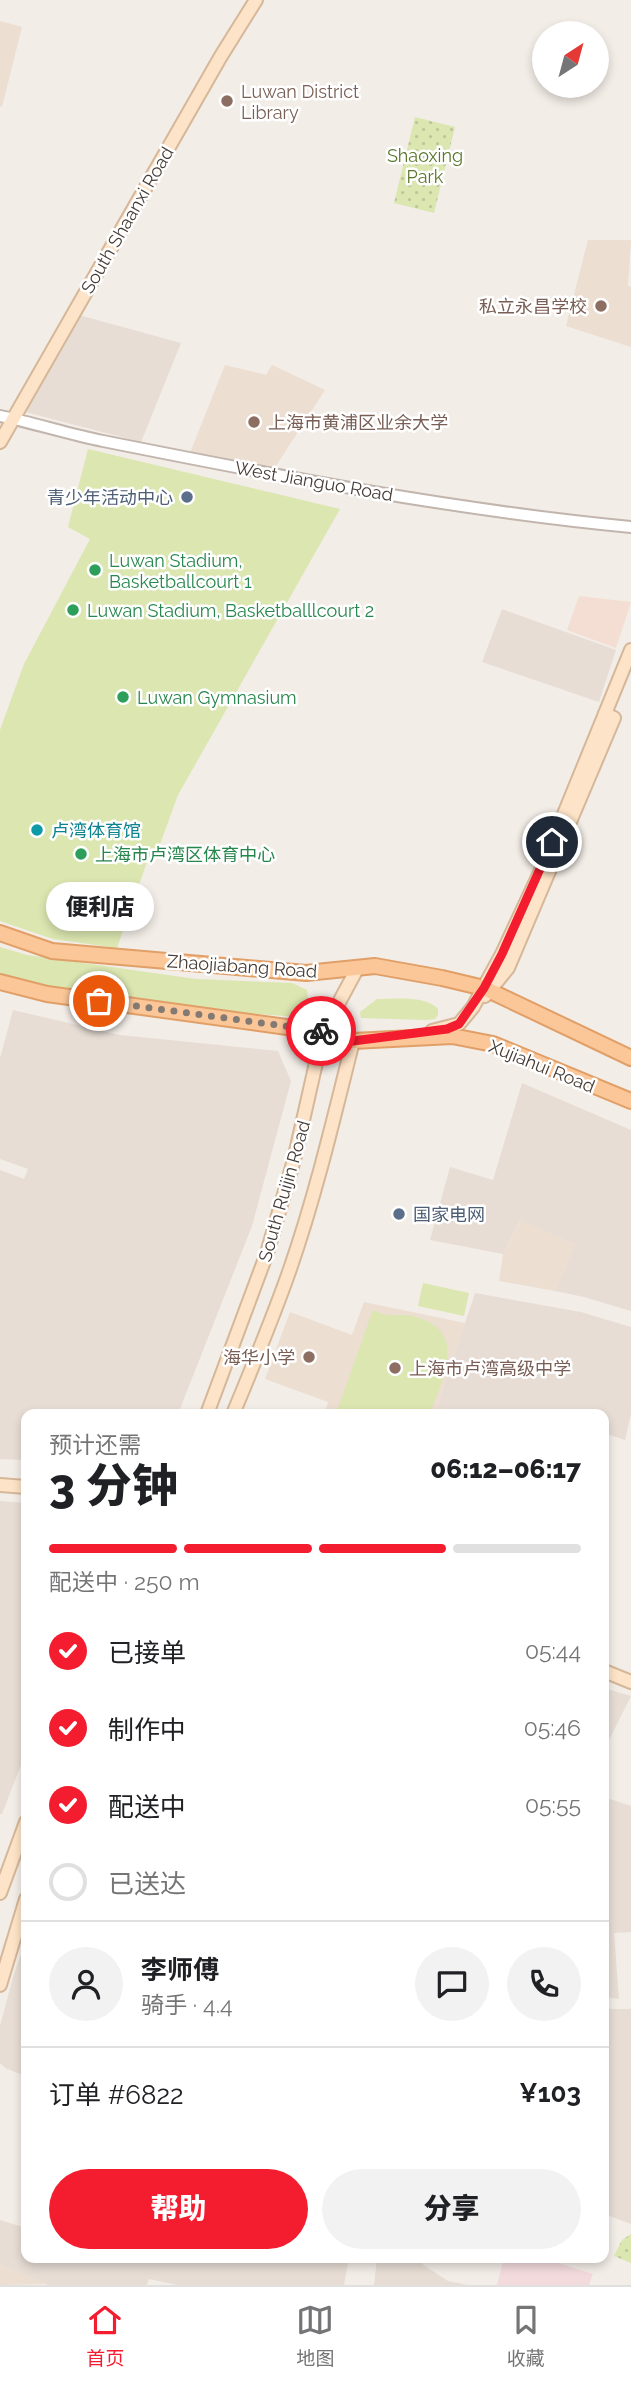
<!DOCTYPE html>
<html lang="zh">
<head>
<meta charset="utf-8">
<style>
  body { margin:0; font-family:Raleway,"Noto Sans SC",sans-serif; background:#f2f2f2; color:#202124; height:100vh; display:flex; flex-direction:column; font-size:26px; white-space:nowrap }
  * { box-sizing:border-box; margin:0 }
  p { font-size:23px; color:#757577 }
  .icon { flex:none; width:38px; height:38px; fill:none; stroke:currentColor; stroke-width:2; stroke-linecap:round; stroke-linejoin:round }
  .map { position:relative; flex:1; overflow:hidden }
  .details { position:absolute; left:21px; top:1409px; width:588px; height:854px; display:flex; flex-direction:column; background:#fff; border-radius:14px; box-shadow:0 4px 10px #0003 }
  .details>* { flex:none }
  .needle { width:46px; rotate:36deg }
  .controls { position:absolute; left:532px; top:21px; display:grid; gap:14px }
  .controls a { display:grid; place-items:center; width:77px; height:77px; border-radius:50%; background:#fff; box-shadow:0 4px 10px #0003; font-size:35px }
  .pin { position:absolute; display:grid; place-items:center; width:60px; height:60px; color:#fff; margin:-30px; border:4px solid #fff; border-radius:50%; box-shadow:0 2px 7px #0007 }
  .courier { position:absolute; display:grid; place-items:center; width:70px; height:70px; margin:-35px; border:5px solid #f41d30; border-radius:50%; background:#fff; color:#222; box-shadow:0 2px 9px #0007 }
  .bubble { position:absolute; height:49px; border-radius:24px; background:#fff; box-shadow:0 4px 10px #0003; font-size:23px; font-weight:800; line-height:49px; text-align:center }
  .headline em { font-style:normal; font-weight:800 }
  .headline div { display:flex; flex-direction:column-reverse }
  .headline { display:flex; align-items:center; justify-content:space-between; height:119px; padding:0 28px }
  h1 { font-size:46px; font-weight:800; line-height:52px }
  .bar { display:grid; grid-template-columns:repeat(4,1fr); gap:10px 7px; align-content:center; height:84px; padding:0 28px }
  .bar i { height:9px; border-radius:5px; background:#e0e0e0 }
  .bar .active { background:#f41d30 }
  .bar p { grid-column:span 4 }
  .line { display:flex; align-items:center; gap:18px; padding:0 28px; border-top:2px solid #e0e0e0 }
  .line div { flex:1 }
  .round { display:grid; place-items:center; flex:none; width:74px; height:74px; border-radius:37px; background:#f2f2f2 }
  ol { padding:0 28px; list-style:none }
  li { display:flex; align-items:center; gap:21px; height:77px }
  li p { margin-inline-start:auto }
  li .icon { padding:7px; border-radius:50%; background:#f41d30; color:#fff; stroke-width:4 }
  li:last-child { color:#757577 }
  li i { width:38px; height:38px; border:4px solid #e0e0e0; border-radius:50% }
  .button { display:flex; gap:14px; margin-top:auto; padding:14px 28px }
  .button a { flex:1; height:80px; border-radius:42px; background:#f41d30; color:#fff; font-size:28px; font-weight:800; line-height:80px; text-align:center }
  .button a+a { background:#f2f2f2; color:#202124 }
  .dock { display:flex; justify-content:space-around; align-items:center; height:98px; border-top:2px solid #e0e0e0; background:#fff; font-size:19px; color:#757577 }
  .dock a { display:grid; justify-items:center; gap:4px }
  .dock .active { color:#f41d30 }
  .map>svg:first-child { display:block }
</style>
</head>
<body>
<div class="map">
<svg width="631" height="2285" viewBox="0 0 631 2285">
  <defs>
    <pattern id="park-dots" width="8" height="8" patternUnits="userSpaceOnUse" patternTransform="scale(1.75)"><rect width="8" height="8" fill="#dbe6b1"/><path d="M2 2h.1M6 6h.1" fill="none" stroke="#bdc699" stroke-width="1.8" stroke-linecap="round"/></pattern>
  </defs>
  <rect width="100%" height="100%" fill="#f3ede7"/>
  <g fill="#e7ddd5">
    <path d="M 79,315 L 181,343 L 141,442 L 25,412 Z"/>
    <path d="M 502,609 L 616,650 L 599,702 L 482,662 Z"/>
    <path d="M 13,1010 L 120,1035 L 278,1051 L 291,1081 L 252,1226 L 178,1414 L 26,1414 L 26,1460 L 0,1459 L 0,1170 L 24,1179 L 28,1169 L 0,1159 L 0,1058 Z"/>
    <path d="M 522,1083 L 631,1130 L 631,1311 L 584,1297 L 555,1291 L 575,1244 L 520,1221 L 503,1254 L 430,1240 L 450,1167 L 493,1180 Z"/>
    <path d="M 475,1293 L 581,1312 L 631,1327 L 631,1414 L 625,1440 L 604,1433 L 604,1414 L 455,1414 L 437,1407 Z"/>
    <path d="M 0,1501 L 26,1503 L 26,1752 L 2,1814 L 0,1814 Z"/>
    <path d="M 604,1688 L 631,1696 L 604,1750 Z"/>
    <path d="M 610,1799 L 631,1806 L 631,1932 L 614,1933 L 619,1999 L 604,1997 L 604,1800 Z"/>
    <path d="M 26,1940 L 26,2076 L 7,2069 L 0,2063 L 0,2026 L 13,1977 Z"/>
    <path d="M 604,2009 L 631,2009 L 631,2224 L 607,2215 L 609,2209 L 604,2207 Z"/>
    <path d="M 0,2220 L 26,2228 L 26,2258 L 349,2258 L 344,2285 L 177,2285 L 149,2279 L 147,2285 L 48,2285 L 0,2265 Z"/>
    <path d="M 377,2258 L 423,2258 L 422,2264 L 448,2281 L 468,2285 L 374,2285 Z"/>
  </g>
  <path fill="#f4ded3" d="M 579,596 L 631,602 L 616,648 L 567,630 Z"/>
  <g fill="#ecded1">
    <path d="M 0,21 L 22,27 L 2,107 L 0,106 Z"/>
    <path d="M 588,240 L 631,240 L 628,286 L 631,287 L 631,347 L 566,326 Z"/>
    <path d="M 225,365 L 266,375 L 272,365 L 325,390 L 274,469 L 190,453 Z"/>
    <path d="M 521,1220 L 576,1244 L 555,1291 L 499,1281 L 503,1254 Z"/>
    <path d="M 364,1302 L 465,1323 L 437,1407 L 455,1414 L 324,1414 L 328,1402 L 265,1379 L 290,1312 L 352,1335 Z"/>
    <path d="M 0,2265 L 48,2284 L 0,2285 Z"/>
  </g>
  <path fill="#f3dbdd" d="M 504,2258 L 542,2258 L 593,2274 L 589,2285 L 497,2285 Z"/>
  <g fill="#dbe6b1">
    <path d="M 88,449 L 340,509 L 178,795 L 156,855 L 149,856 L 117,948 L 53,939 L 0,921 L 0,730 L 24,664 L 90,539 L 68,527 Z"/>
    <path d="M 0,947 L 27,955 L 196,979 L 292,983 L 307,990 L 309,1007 L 297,1017 L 194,1009 L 172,1003 L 153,1007 L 36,988 L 0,975 Z"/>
    <path d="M 377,999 C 394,999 426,995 438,1009 L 438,1015 L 435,1019 L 426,1020 L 361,1018 L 360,1012 Z"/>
    <path d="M 423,1283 L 469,1293 L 464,1316 L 418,1306 Z"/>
    <path d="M 373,1310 C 378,1312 384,1315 389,1315 C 398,1316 407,1314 416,1317 C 469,1332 442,1380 430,1414 L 336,1414 Z"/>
  </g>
  <g fill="url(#park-dots)">
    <path d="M 415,117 L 455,127 L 434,213 L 394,203 Z"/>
    <path d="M 631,2234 L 631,2263 L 614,2256 L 622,2240 Z"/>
  </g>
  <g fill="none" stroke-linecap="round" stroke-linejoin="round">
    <defs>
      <path id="tertiary" d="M 0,416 C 35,423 68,434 103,441 C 278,476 453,510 631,527"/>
      <g id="secondary">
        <path d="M 0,442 L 221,56 L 256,0"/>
        <path d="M 485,996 L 508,968 L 614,718 L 605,714"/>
        <path d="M 432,1031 L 459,1024 L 473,1007 L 502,954 L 542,868 L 631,650"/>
        <path d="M 207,1414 L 267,1253 L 294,1160 L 323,1032 L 357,969"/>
        <path d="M 233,1414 C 253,1366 273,1318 290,1269 C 316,1194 334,1117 353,1041 L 362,1040"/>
        <path d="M 0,1485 L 26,1487"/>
        <path d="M 604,1671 L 631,1682"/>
        <path d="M 0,1893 L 26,1822"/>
        <path d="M 0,1985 L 26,1899"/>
      </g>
      <g id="primary">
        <path d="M 0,933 L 52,951 L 306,973 L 375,966 L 442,978 L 484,988 L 631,1058"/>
        <path d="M 0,982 L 47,994 L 323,1032 L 353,1041 L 452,1036 L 493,1044 L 631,1101"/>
      </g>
    </defs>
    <use href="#tertiary" stroke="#c1b5ad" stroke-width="14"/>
    <use href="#secondary" stroke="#d5b79a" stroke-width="16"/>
    <use href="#primary" stroke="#e19f68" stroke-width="18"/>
    <use href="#tertiary" stroke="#fff" stroke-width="10"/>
    <use href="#secondary" stroke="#fde3c7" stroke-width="12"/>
    <use href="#primary" stroke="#fbc798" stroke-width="14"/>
  </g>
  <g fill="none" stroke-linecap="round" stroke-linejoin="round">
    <path stroke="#837a74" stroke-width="7" stroke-dasharray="0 12.6" d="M 99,1001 L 321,1031"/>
    <path stroke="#f41d30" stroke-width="9" d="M 321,1031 L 353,1041 L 447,1029 L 459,1024 L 484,988 L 502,954 L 552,842"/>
  </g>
  <g fill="#8d6e63" stroke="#fff" stroke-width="2.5">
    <circle cx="227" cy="101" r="7"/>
    <circle cx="601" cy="306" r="7"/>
    <circle cx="254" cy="422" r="7"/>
    <circle cx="309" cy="1357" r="7"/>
    <circle cx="395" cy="1368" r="7"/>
  </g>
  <g fill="#5c6f8a" stroke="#fff" stroke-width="2.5">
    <circle cx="187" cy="497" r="7"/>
    <circle cx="399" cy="1214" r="7"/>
  </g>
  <g fill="#2e9e5b" stroke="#fff" stroke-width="2.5">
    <circle cx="95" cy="570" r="7"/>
    <circle cx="73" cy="610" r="7"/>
    <circle cx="123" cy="697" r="7"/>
    <circle cx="81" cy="854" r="7"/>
  </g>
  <circle fill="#0f9aa8" stroke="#fff" stroke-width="2.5" cx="37" cy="830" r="7"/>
  <g text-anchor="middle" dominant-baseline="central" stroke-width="5" stroke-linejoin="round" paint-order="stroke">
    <g font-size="18" fill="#785e54" stroke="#fff" text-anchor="start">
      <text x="241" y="91">Luwan District<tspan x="241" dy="21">Library</tspan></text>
      <text x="587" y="306" text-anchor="end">私立永昌学校</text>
      <text x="268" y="422">上海市黄浦区业余大学</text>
      <text x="295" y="1357" text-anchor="end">海华小学</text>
      <text x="409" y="1368">上海市卢湾高级中学</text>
    </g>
    <g font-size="18" fill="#5a762b" stroke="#fff">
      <text x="425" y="155">Shaoxing<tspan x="425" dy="21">Park</tspan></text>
    </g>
    <g font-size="18" fill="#463c36" stroke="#fff">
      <text transform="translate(127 220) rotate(-60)">South Shaanxi Road</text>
      <text transform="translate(314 481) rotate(10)">West Jianguo Road</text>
      <text transform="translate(242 966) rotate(4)">Zhaojiabang Road</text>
      <text transform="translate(542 1066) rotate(22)">Xujiahui Road</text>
      <text transform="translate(284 1191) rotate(-74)">South Ruijin Road</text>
    </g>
    <g font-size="18" fill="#4e5e75" stroke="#fff" text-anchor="end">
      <text x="173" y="497">青少年活动中心</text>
      <text x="413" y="1214" text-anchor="start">国家电网</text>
    </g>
    <g font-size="18" fill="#27864d" stroke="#fff" text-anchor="start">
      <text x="109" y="560">Luwan Stadium,<tspan x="109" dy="21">Basketballcourt 1</tspan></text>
      <text x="87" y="610">Luwan Stadium, Basketballlcourt 2</text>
      <text x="137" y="697">Luwan Gymnasium</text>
      <text x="95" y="854">上海市卢湾区体育中心</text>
    </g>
    <g font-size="18" fill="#0d838f" stroke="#fff" text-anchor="start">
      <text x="51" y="830">卢湾体育馆</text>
    </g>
  </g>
</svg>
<div class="controls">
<a><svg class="needle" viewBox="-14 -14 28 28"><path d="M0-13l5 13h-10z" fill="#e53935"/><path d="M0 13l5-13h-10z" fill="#757577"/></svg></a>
</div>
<div class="pin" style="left:99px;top:1001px;background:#ea580c"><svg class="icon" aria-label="bag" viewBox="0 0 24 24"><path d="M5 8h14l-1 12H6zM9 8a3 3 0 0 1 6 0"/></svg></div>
<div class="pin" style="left:552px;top:842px;background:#1f2937"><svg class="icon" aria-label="home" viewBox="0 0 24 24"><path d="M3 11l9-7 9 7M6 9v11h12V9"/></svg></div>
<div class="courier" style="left:321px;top:1031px"><svg class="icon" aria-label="bike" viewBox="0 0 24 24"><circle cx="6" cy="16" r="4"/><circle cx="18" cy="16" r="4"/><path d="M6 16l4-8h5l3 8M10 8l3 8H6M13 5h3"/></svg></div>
<div class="bubble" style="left:46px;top:882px;width:108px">便利店</div>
<section class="details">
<div class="headline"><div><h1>3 分钟</h1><p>预计还需</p></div><em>06:12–06:17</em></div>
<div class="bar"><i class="active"></i><i class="active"></i><i class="active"></i><i></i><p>配送中 · 250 m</p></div>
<ol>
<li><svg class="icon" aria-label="check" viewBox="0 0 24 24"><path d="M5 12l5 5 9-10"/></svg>已接单<p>05:44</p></li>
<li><svg class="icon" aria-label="check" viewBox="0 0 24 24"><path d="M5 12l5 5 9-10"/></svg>制作中<p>05:46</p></li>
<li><svg class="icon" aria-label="check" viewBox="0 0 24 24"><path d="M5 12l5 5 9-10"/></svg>配送中<p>05:55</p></li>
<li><i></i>已送达</li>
</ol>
<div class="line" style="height:126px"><a class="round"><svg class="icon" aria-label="person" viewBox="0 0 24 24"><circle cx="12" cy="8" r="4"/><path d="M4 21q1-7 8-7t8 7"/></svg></a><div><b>李师傅</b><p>骑手 · 4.4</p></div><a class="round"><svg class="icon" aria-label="chat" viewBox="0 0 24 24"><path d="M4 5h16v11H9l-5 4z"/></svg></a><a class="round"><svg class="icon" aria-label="phone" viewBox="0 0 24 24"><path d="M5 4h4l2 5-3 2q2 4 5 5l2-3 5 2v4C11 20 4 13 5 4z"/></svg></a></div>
<div class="line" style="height:91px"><div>订单 #6822</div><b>¥103</b></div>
<div class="button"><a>帮助</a><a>分享</a></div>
</section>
</div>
<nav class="dock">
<a class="active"><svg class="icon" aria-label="home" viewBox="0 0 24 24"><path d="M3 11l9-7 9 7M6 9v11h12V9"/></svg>首页</a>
<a><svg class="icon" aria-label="map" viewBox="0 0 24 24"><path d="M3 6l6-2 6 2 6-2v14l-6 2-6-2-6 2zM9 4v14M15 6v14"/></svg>地图</a>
<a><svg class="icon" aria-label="saved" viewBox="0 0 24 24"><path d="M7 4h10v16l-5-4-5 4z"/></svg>收藏</a>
</nav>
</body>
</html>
